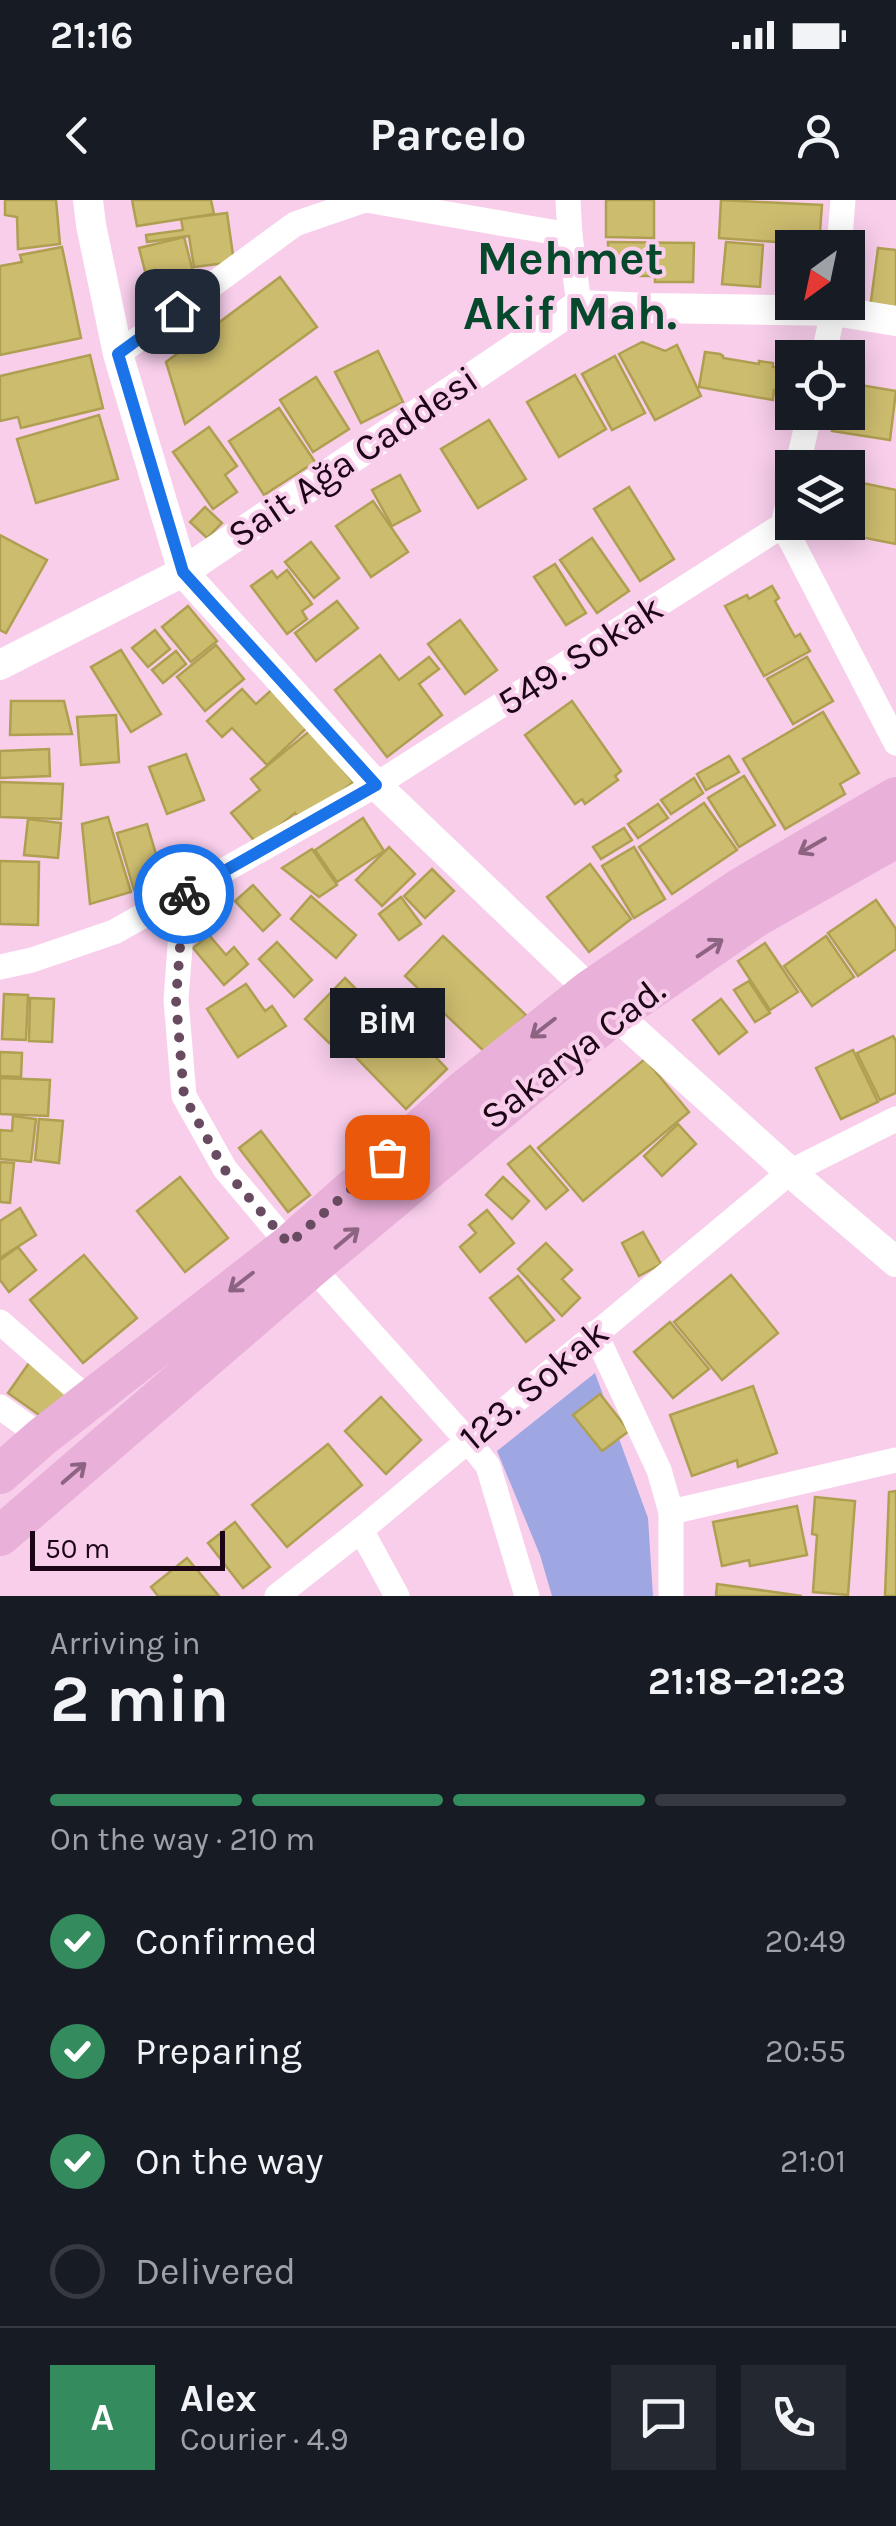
<!DOCTYPE html>
<html lang="en">
<head>
<meta charset="utf-8">
<style>
  body { margin:0; font-family:Karla,sans-serif; background:#242831; color:#f1f3f6; height:100vh; display:flex; flex-direction:column; font-size:38px; white-space:nowrap }
  * { box-sizing:border-box; margin:0 }
  p { font-size:32px; color:#9ea1a6 }
  .icon { flex:none; width:55px; height:55px; fill:none; stroke:currentColor; stroke-width:2; stroke-linecap:round; stroke-linejoin:round }
  .map { position:relative; height:1396px; overflow:hidden }
  .drawer { display:flex; flex-direction:column; background:#171b24; flex:1 }
  .drawer>* { flex:none }
  .needle { width:65px; rotate:213deg }
  .tools { position:absolute; left:775px; top:30px; display:grid; gap:20px }
  .tools a { display:grid; place-items:center; width:90px; height:90px; border-radius:0px; background:#171b24; box-shadow:0 5px 25px #0003; font-size:50px }
  .scale { position:absolute; left:30px; bottom:25px; width:195px; box-sizing:border-box; padding-left:10px; border:5px solid #1c0516; border-top:0; font-size:28px; line-height:35px; white-space:nowrap; color:#1c0516; -webkit-text-stroke:8px #f8ceeb; paint-order:stroke }
  .pin { position:absolute; display:grid; place-items:center; width:85px; height:85px; color:#fff; margin:-42px; border-radius:20px; box-shadow:0 5px 15px #0006 }
  .courier { position:absolute; display:grid; place-items:center; width:100px; height:100px; margin:-50px; border:8px solid #1a73e8; border-radius:50%; background:#fff; color:#222; box-shadow:0 2px 12px #0007 }
  .bubble { position:absolute; height:70px; border-radius:0px; background:#171b24; box-shadow:0 5px 25px #0003; font-size:32px; font-weight:700; line-height:70px; text-align:center }
  .summary em { font-style:normal; font-weight:700 }
  .summary div { display:flex; flex-direction:column-reverse }
  .summary { display:flex; align-items:center; justify-content:space-between; height:170px; padding:0 50px }
  h1 { font-size:65px; font-weight:700; line-height:75px }
  .bar { display:grid; grid-template-columns:repeat(4,1fr); gap:15px 10px; align-content:center; height:120px; padding:0 50px }
  .bar i { height:12px; border-radius:8px; background:#363941 }
  .bar .on { background:#348b5e }
  .bar p { grid-column:span 4 }
  .line { display:flex; align-items:center; gap:25px; padding:0 50px; border-top:2px solid #363941 }
  .line div { flex:1 }
  .round { display:grid; place-items:center; flex:none; width:105px; height:105px; border-radius:0px; background:#242831 }
  ol { padding:0 50px; list-style:none }
  li { display:flex; align-items:center; gap:30px; height:110px }
  li p { margin-inline-start:auto }
  li .icon { padding:10px; border-radius:50%; background:#348b5e; color:#fff; stroke-width:4 }
  li:last-child { color:#9ea1a6 }
  li i { width:55px; height:55px; border:5px solid #363941; border-radius:50% }
  .status { display:flex; justify-content:space-between; align-items:center; height:70px; padding:0 50px; background:#171b24; direction:ltr }
  .status svg { height:28px; fill:currentColor }
  header { display:flex; justify-content:space-between; align-items:center; height:130px; padding:0 50px; background:#171b24; font-size:45px; font-weight:700 }
  .map>svg:first-child { display:block }
</style>
</head>
<body>
<div class="status"><b>21:16</b><svg viewBox="0 0 49 12"><path d="M0 12V9h3v3zM5 12V6h3v6zM10 12V3h3v9zM15 12V0h3v12zM26 1h20v11H26zM47 4h2v5h-2z"/></svg></div>
<header><svg class="icon" aria-label="back" viewBox="0 0 24 24"><path d="M15 5l-7 7 7 7"/></svg>Parcelo<svg class="icon" aria-label="person" viewBox="0 0 24 24"><circle cx="12" cy="8" r="4"/><path d="M4 21q1-7 8-7t8 7"/></svg></header>
<div class="map">
<svg width="896" height="1396" viewBox="0 0 896 1396">
  <rect width="100%" height="100%" fill="#f8ceeb"/>
  <path fill="#9fa7e2" d="M 595,1173 L 648,1318 L 653,1396 L 552,1396 L 540,1355 L 497,1251 Z"/>
  <g fill="#ccbc6e" stroke="#af9f51" stroke-width="2.5">
    <path d="M 5,0 L 56,0 L 60,44 L 18,49 L 17,17 L 5,15 Z"/>
    <path d="M 132,0 L 211,0 L 214,14 L 137,26 Z"/>
    <path d="M 606,0 L 654,0 L 654,38 L 606,37 Z"/>
    <path d="M 721,0 L 822,5 L 819,45 L 719,38 Z"/>
    <path d="M 227,13 L 234,62 L 194,67 L 189,36 L 147,42 L 146,35 L 183,30 L 181,19 Z"/>
    <path d="M 184,37 L 197,87 L 152,98 L 139,48 Z"/>
    <path d="M 608,42 L 694,43 L 693,82 L 655,82 L 655,76 L 633,76 L 633,71 L 626,71 L 627,63 L 620,63 L 620,58 L 608,58 Z"/>
    <path d="M 726,42 L 763,45 L 760,87 L 722,84 Z"/>
    <path d="M 62,47 L 81,138 L 0,155 L 0,66 L 22,62 L 20,55 Z"/>
    <path d="M 878,48 L 896,50 L 896,112 L 870,108 Z"/>
    <path d="M 280,77 L 317,127 L 185,224 L 166,162 Z"/>
    <path d="M 642,142 L 665,151 L 677,145 L 701,196 L 655,220 L 619,154 Z"/>
    <path d="M 378,151 L 403,202 L 361,223 L 335,172 Z"/>
    <path d="M 705,152 L 720,154 L 723,156 L 723,158 L 759,164 L 759,161 L 773,163 L 773,167 L 787,169 L 783,192 L 774,190 L 773,200 L 699,187 Z"/>
    <path d="M 90,155 L 103,208 L 21,228 L 18,217 L 0,221 L 0,176 Z"/>
    <path d="M 615,156 L 645,213 L 612,230 L 582,174 Z"/>
    <path d="M 575,175 L 606,229 L 559,257 L 527,202 Z"/>
    <path d="M 316,177 L 349,229 L 313,252 L 280,200 Z"/>
    <path d="M 848,183 L 896,191 L 890,240 L 832,231 L 835,212 L 848,212 Z"/>
    <path d="M 279,208 L 315,262 L 264,295 L 229,241 Z"/>
    <path d="M 99,215 L 118,279 L 36,303 L 17,239 Z"/>
    <path d="M 489,220 L 526,279 L 478,308 L 441,249 Z"/>
    <path d="M 209,227 L 237,266 L 225,275 L 237,292 L 213,309 L 173,252 Z"/>
    <path d="M 400,275 L 420,311 L 392,326 L 372,290 Z"/>
    <path d="M 848,280 L 896,290 L 896,344 L 825,330 L 827,322 L 848,322 Z"/>
    <path d="M 629,287 L 674,359 L 640,381 L 594,309 Z"/>
    <path d="M 373,301 L 408,352 L 371,377 L 336,326 Z"/>
    <path d="M 205,307 L 222,323 L 207,338 L 190,322 Z"/>
    <path d="M 0,335 L 47,360 L 6,433 L 0,430 Z"/>
    <path d="M 592,338 L 629,391 L 597,413 L 560,360 Z"/>
    <path d="M 311,342 L 339,378 L 314,398 L 285,362 Z"/>
    <path d="M 555,364 L 586,413 L 566,425 L 534,377 Z"/>
    <path d="M 287,370 L 312,404 L 302,411 L 307,419 L 287,434 L 251,386 L 272,371 L 277,378 Z"/>
    <path d="M 772,386 L 779,398 L 775,401 L 795,437 L 800,434 L 810,451 L 764,476 L 725,406 L 747,395 L 749,399 Z"/>
    <path d="M 337,401 L 358,428 L 316,461 L 295,433 Z"/>
    <path d="M 188,406 L 217,441 L 191,462 L 162,427 Z"/>
    <path d="M 460,420 L 497,470 L 465,494 L 428,444 Z"/>
    <path d="M 155,430 L 170,449 L 148,467 L 132,448 Z"/>
    <path d="M 216,445 L 244,479 L 205,511 L 177,477 Z"/>
    <path d="M 121,450 L 161,514 L 131,532 L 91,467 Z"/>
    <path d="M 176,451 L 186,464 L 163,483 L 152,470 Z"/>
    <path d="M 380,455 L 399,480 L 429,457 L 439,469 L 419,484 L 442,515 L 387,557 L 335,490 Z"/>
    <path d="M 807,457 L 833,501 L 793,524 L 767,479 Z"/>
    <path d="M 276,486 L 311,524 L 267,565 L 232,528 L 222,537 L 207,521 L 242,489 L 256,504 Z"/>
    <path d="M 11,501 L 64,501 L 72,534 L 10,535 Z"/>
    <path d="M 572,501 L 621,571 L 615,576 L 618,580 L 585,604 L 582,599 L 575,604 L 525,535 Z"/>
    <path d="M 823,512 L 859,573 L 840,584 L 845,594 L 785,629 L 743,559 Z"/>
    <path d="M 116,515 L 119,562 L 81,565 L 77,517 Z"/>
    <path d="M 311,530 L 353,582 L 303,623 L 295,613 L 257,644 L 231,613 L 260,590 L 251,579 Z"/>
    <path d="M 49,549 L 50,576 L 0,578 L 0,551 Z"/>
    <path d="M 186,554 L 204,600 L 167,614 L 149,567 Z"/>
    <path d="M 729,556 L 739,572 L 706,590 L 697,574 Z"/>
    <path d="M 744,576 L 775,625 L 739,647 L 708,598 Z"/>
    <path d="M 694,578 L 703,593 L 671,614 L 661,600 Z"/>
    <path d="M 0,582 L 63,584 L 61,619 L 0,617 Z"/>
    <path d="M 704,603 L 737,650 L 672,694 L 639,647 Z"/>
    <path d="M 658,604 L 668,618 L 638,638 L 628,624 Z"/>
    <path d="M 108,617 L 131,692 L 90,704 L 82,624 Z"/>
    <path d="M 363,618 L 384,651 L 337,682 L 315,650 Z"/>
    <path d="M 28,619 L 61,623 L 58,658 L 24,655 Z"/>
    <path d="M 147,624 L 164,681 L 134,690 L 117,633 Z"/>
    <path d="M 624,628 L 632,640 L 601,659 L 593,647 Z"/>
    <path d="M 389,647 L 415,674 L 382,706 L 356,680 Z"/>
    <path d="M 634,647 L 665,699 L 634,718 L 602,666 Z"/>
    <path d="M 312,649 L 337,685 L 319,697 L 282,668 Z"/>
    <path d="M 0,661 L 39,662 L 38,725 L 0,724 Z"/>
    <path d="M 590,664 L 631,719 L 589,752 L 547,697 Z"/>
    <path d="M 432,669 L 454,691 L 425,718 L 404,696 Z"/>
    <path d="M 253,685 L 280,715 L 263,731 L 235,701 Z"/>
    <path d="M 311,696 L 356,735 L 336,758 L 291,719 Z"/>
    <path d="M 401,697 L 421,724 L 399,740 L 379,714 Z"/>
    <path d="M 876,700 L 896,729 L 896,749 L 858,776 L 828,733 Z"/>
    <path d="M 209,735 L 226,755 L 234,747 L 248,764 L 224,785 L 193,748 Z"/>
    <path d="M 443,736 L 526,815 L 488,855 L 405,776 Z"/>
    <path d="M 826,736 L 854,777 L 812,806 L 784,766 Z"/>
    <path d="M 277,742 L 312,780 L 294,797 L 259,759 Z"/>
    <path d="M 765,743 L 798,792 L 770,810 L 738,761 Z"/>
    <path d="M 345,778 L 369,802 L 329,843 L 305,819 Z"/>
    <path d="M 749,781 L 770,813 L 755,822 L 734,790 Z"/>
    <path d="M 246,784 L 265,811 L 272,806 L 286,826 L 238,857 L 207,809 Z"/>
    <path d="M 4,794 L 28,795 L 26,840 L 2,839 Z"/>
    <path d="M 30,798 L 54,799 L 52,842 L 29,841 Z"/>
    <path d="M 721,799 L 747,832 L 719,854 L 693,820 Z"/>
    <path d="M 387,806 L 447,869 L 406,909 L 345,846 Z"/>
    <path d="M 893,836 L 896,841 L 896,893 L 880,900 L 857,853 Z"/>
    <path d="M 853,850 L 878,902 L 841,919 L 816,868 Z"/>
    <path d="M 0,852 L 22,853 L 21,877 L 0,876 Z"/>
    <path d="M 645,859 L 689,912 L 583,1001 L 538,948 Z"/>
    <path d="M 0,878 L 50,880 L 48,916 L 0,914 Z"/>
    <path d="M 13,916 L 36,919 L 31,962 L 0,959 L 0,930 L 12,931 Z"/>
    <path d="M 39,919 L 63,921 L 59,963 L 35,960 Z"/>
    <path d="M 678,924 L 696,944 L 662,976 L 644,956 Z"/>
    <path d="M 261,931 L 310,995 L 288,1012 L 239,948 Z"/>
    <path d="M 530,946 L 568,990 L 546,1009 L 508,964 Z"/>
    <path d="M 0,962 L 14,963 L 10,1003 L 0,1002 Z"/>
    <path d="M 180,977 L 228,1038 L 185,1072 L 137,1011 Z"/>
    <path d="M 503,977 L 529,1001 L 512,1019 L 486,995 Z"/>
    <path d="M 20,1008 L 36,1035 L 0,1058 L 0,1021 Z"/>
    <path d="M 487,1010 L 514,1043 L 480,1072 L 460,1047 L 476,1033 L 469,1025 Z"/>
    <path d="M 643,1032 L 661,1064 L 639,1076 L 622,1043 Z"/>
    <path d="M 546,1043 L 572,1070 L 562,1079 L 580,1098 L 562,1116 L 518,1069 Z"/>
    <path d="M 18,1047 L 36,1070 L 9,1092 L 0,1080 L 0,1060 Z"/>
    <path d="M 84,1055 L 137,1118 L 83,1163 L 30,1100 Z"/>
    <path d="M 731,1075 L 778,1133 L 722,1180 L 674,1122 Z"/>
    <path d="M 518,1076 L 554,1120 L 526,1142 L 490,1098 Z"/>
    <path d="M 670,1122 L 709,1169 L 673,1198 L 634,1152 Z"/>
    <path d="M 29,1163 L 80,1199 L 59,1229 L 8,1193 Z"/>
    <path d="M 753,1186 L 777,1253 L 738,1267 L 737,1260 L 692,1276 L 670,1215 Z"/>
    <path d="M 600,1194 L 629,1231 L 602,1251 L 573,1215 Z"/>
    <path d="M 381,1197 L 421,1240 L 386,1274 L 345,1231 Z"/>
    <path d="M 328,1244 L 362,1285 L 287,1347 L 252,1305 Z"/>
    <path d="M 896,1291 L 896,1396 L 885,1396 L 889,1292 Z"/>
    <path d="M 815,1297 L 855,1301 L 848,1395 L 813,1392 L 817,1335 L 812,1334 Z"/>
    <path d="M 797,1306 L 807,1355 L 750,1366 L 749,1360 L 722,1366 L 713,1322 Z"/>
    <path d="M 235,1322 L 270,1367 L 243,1388 L 208,1343 Z"/>
    <path d="M 187,1358 L 219,1396 L 158,1396 L 151,1387 Z"/>
    <path d="M 717,1384 L 802,1396 L 716,1396 Z"/>
  </g>
  <g fill="none" stroke-linecap="round" stroke-linejoin="round">
    <g stroke="#fff" stroke-width="25">
      <path d="M 366,0 L 570,35"/>
      <path d="M 568,0 L 570,35 L 579,105"/>
      <path d="M 839,48 L 843,0"/>
      <path d="M 118,154 L 295,24 L 365,0"/>
      <path d="M 823,158 L 835,102"/>
      <path d="M 797,268 L 810,212"/>
      <path d="M 792,287 L 783,325 L 896,543"/>
      <path d="M 184,693 L 176,800 L 184,896 L 225,969 L 289,1045"/>
      <path d="M 0,767 L 32,760 L 114,732 L 376,585 L 783,325"/>
      <path d="M 312,1067 L 468,1241 L 488,1266 L 527,1396"/>
      <path d="M 0,1122 L 89,1200"/>
      <path d="M 595,1133 L 659,1270 L 671,1312 L 671,1396"/>
      <path d="M 0,1207 L 42,1237"/>
      <path d="M 671,1312 L 896,1260"/>
      <path d="M 361,1330 L 397,1396"/>
      <path d="M 277,1396 L 361,1330 L 790,972 L 896,919"/>
    </g>
    <g stroke="#fff" stroke-width="30">
      <path d="M 88,0 L 91,25 L 118,154 L 183,372 L 376,585 L 615,814 L 790,972 L 896,1062"/>
      <path d="M 0,465 L 183,372 L 579,105 L 649,108 L 834,111 L 896,121"/>
    </g>
    <g stroke="#e9b0da" stroke-width="40">
      <path d="M 0,1274 L 42,1237 L 289,1045 L 463,891 L 591,789 L 740,688 L 896,597"/>
      <path d="M 0,1336 L 312,1067 L 615,814 L 756,717 L 896,638"/>
    </g>
  </g>
  <defs><path id="oneway-shaft" d="M-6 0H5M1.5-3L5.5 0L1.5 3" fill="none" stroke-width="1.6" stroke-linecap="round" stroke-linejoin="round" transform="scale(2.5)"/></defs>
  <g stroke="#8d6382">
    <use href="#oneway-shaft" transform="translate(812 646) rotate(150)"/>
    <use href="#oneway-shaft" transform="translate(710 748) rotate(-34)"/>
    <use href="#oneway-shaft" transform="translate(543 828) rotate(142)"/>
    <use href="#oneway-shaft" transform="translate(347 1038) rotate(-40)"/>
    <use href="#oneway-shaft" transform="translate(241 1082) rotate(142)"/>
    <use href="#oneway-shaft" transform="translate(74 1273) rotate(-41)"/>
  </g>
  <g fill="none" stroke-linecap="round" stroke-linejoin="round">
    <path stroke="#694b61" stroke-width="10" stroke-dasharray="0 18" d="M 184,694 L 176,800 L 184,896 L 224,969 L 289,1044 L 387,957"/>
    <path stroke="#1a73e8" stroke-width="12" d="M 177,111 L 118,154 L 183,372 L 376,585 L 184,694"/>
  </g>
  <g text-anchor="middle" dominant-baseline="central" stroke-width="8" stroke-linejoin="round" paint-order="stroke">
    <g font-size="38" fill="#1c0516" stroke="#f8ceeb">
      <text transform="translate(353 257) rotate(-34)">Sait Ağa Caddesi</text>
      <text transform="translate(580 455) rotate(-33)">549. Sokak</text>
      <text transform="translate(573 853) rotate(-38)">Sakarya Cad.</text>
      <text transform="translate(534 1185) rotate(-40)">123. Sokak</text>
    </g>
    <g font-size="48" font-weight="bold" fill="#06482b" stroke="#f8ceeb">
      <text x="570" y="58">Mehmet<tspan x="570" dy="55">Akif Mah.</tspan></text>
    </g>
  </g>
</svg>
<div class="tools">
<a><svg class="needle" viewBox="-14 -14 28 28"><path d="M0-13l5 13h-10z" fill="#e53935"/><path d="M0 13l5-13h-10z" fill="#9ea1a6"/></svg></a>
<a><svg class="icon" aria-label="locate" viewBox="0 0 24 24"><circle cx="12" cy="12" r="6"/><path d="M12 2v4M12 18v4M2 12h4M18 12h4"/></svg></a>
<a><svg class="icon" aria-label="layers" viewBox="0 0 24 24"><path d="M12 4l9 5-9 5-9-5zM3 14l9 5 9-5"/></svg></a>
</div>
<div class="scale">50 m</div>
<div class="pin" style="left:387px;top:957px;background:#ea580c"><svg class="icon" aria-label="bag" viewBox="0 0 24 24"><path d="M5 8h14l-1 12H6zM9 8a3 3 0 0 1 6 0"/></svg></div>
<div class="pin" style="left:177px;top:111px;background:#1f2937"><svg class="icon" aria-label="home" viewBox="0 0 24 24"><path d="M3 11l9-7 9 7M6 9v11h12V9"/></svg></div>
<div class="courier" style="left:184px;top:694px"><svg class="icon" aria-label="bike" viewBox="0 0 24 24"><circle cx="6" cy="16" r="4"/><circle cx="18" cy="16" r="4"/><path d="M6 16l4-8h5l3 8M10 8l3 8H6M13 5h3"/></svg></div>
<div class="bubble" style="left:330px;top:788px;width:115px">BİM</div>
</div>
<section class="drawer">
<div class="summary"><div><h1>2 min</h1><p>Arriving in</p></div><em>21:18–21:23</em></div>
<div class="bar"><i class="on"></i><i class="on"></i><i class="on"></i><i></i><p>On the way · 210 m</p></div>
<ol>
<li><svg class="icon" aria-label="check" viewBox="0 0 24 24"><path d="M5 12l5 5 9-10"/></svg>Confirmed<p>20:49</p></li>
<li><svg class="icon" aria-label="check" viewBox="0 0 24 24"><path d="M5 12l5 5 9-10"/></svg>Preparing<p>20:55</p></li>
<li><svg class="icon" aria-label="check" viewBox="0 0 24 24"><path d="M5 12l5 5 9-10"/></svg>On the way<p>21:01</p></li>
<li><i></i>Delivered</li>
</ol>
<div class="line" style="height:180px"><b class="round" style="background:#348b5e;color:#fff">A</b><div><b>Alex</b><p>Courier · 4.9</p></div><a class="round"><svg class="icon" aria-label="chat" viewBox="0 0 24 24"><path d="M4 5h16v11H9l-5 4z"/></svg></a><a class="round"><svg class="icon" aria-label="phone" viewBox="0 0 24 24"><path d="M5 4h4l2 5-3 2q2 4 5 5l2-3 5 2v4C11 20 4 13 5 4z"/></svg></a></div>
</section>
</body>
</html>
